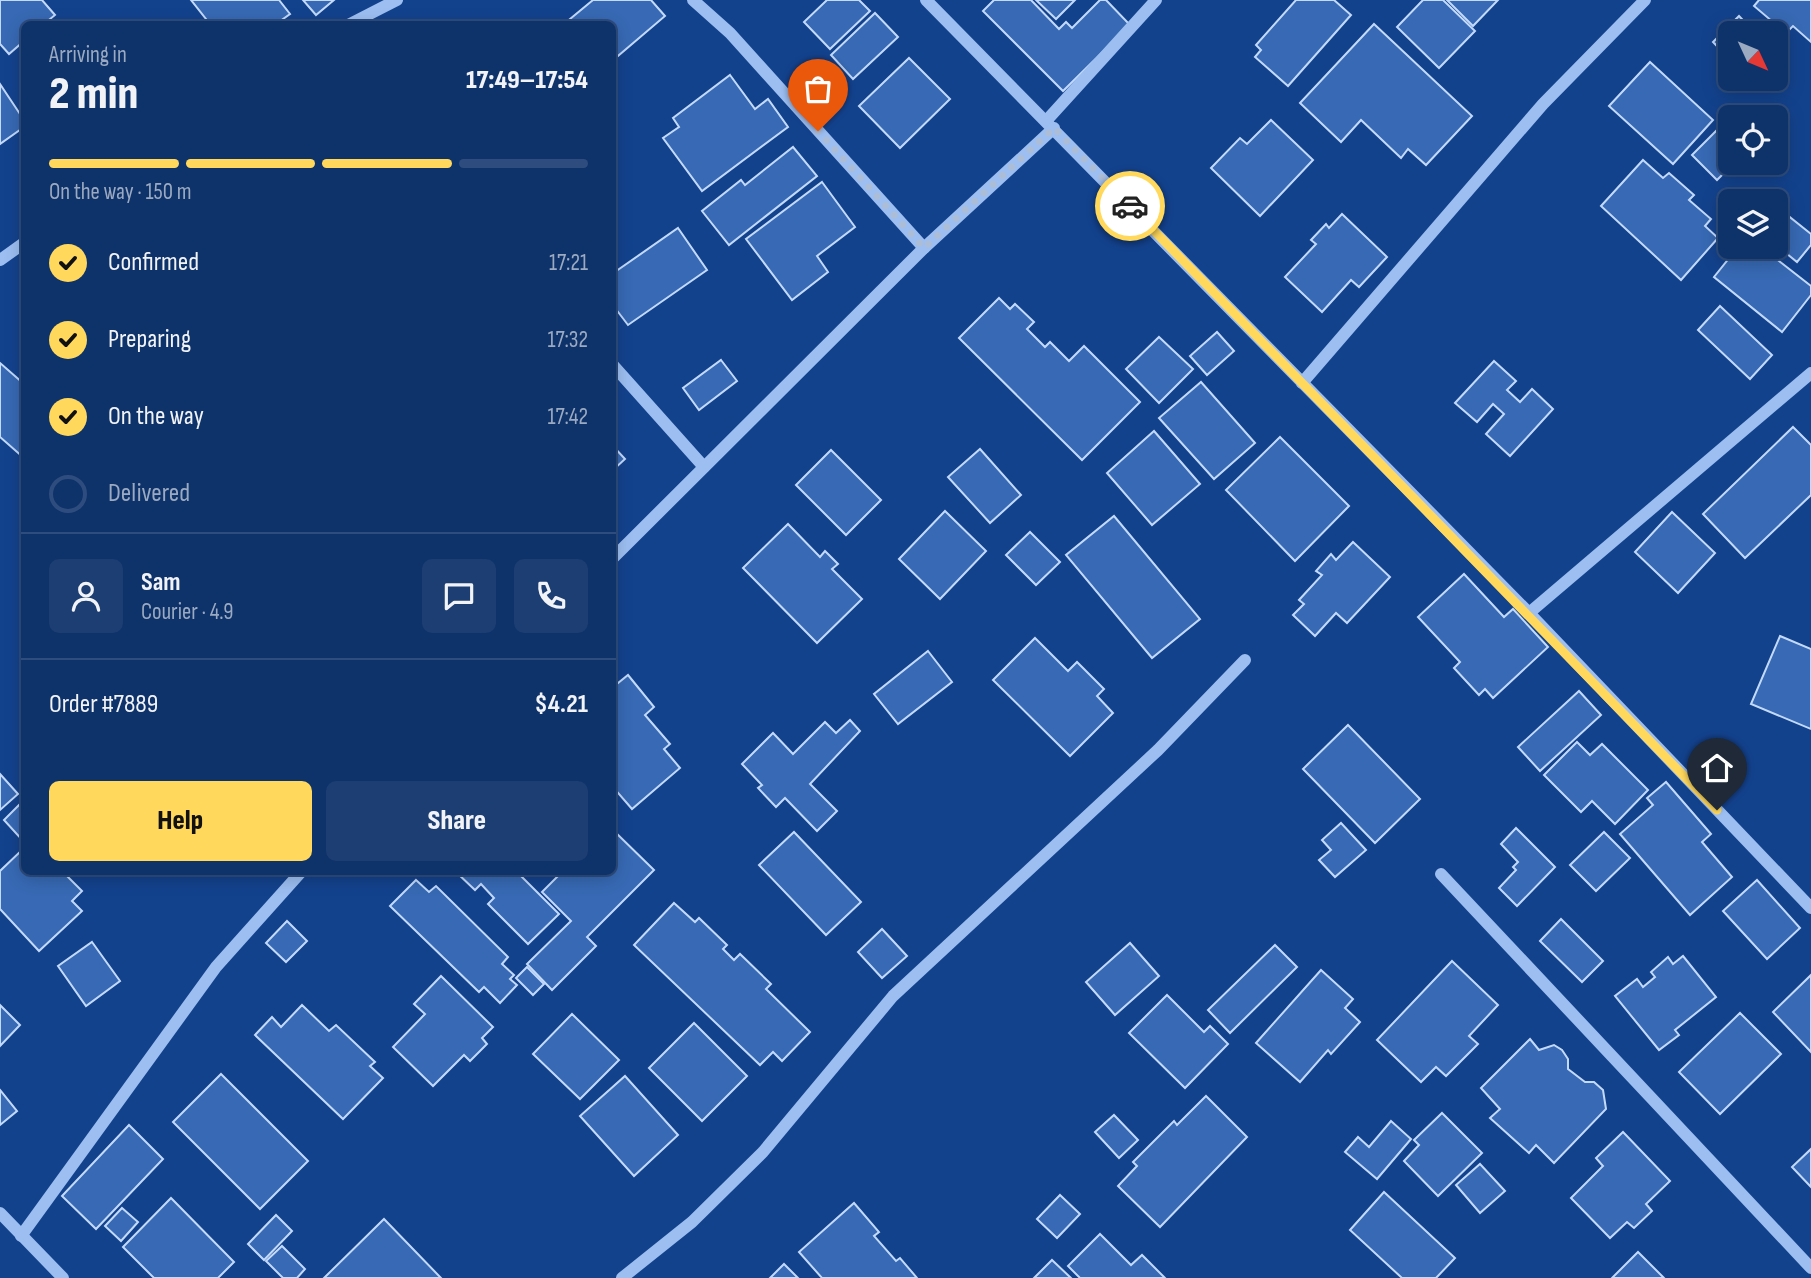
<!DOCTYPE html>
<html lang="en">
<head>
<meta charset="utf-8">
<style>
  body { margin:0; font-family:"Sofia Sans Condensed",sans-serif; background:#1c3e72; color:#f1f3f6; height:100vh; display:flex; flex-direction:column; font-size:26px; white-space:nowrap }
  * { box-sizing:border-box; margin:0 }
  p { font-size:23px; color:#9baac1 }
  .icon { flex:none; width:38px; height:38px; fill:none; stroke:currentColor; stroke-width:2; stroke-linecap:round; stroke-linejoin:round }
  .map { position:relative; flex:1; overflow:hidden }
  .details { position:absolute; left:21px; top:21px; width:595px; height:854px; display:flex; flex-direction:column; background:#0e326a; border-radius:10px; box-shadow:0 4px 18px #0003,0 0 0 2px #2e4d7e }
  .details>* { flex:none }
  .needle { width:46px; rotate:134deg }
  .tools { position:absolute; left:1718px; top:21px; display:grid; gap:14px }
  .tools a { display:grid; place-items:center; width:70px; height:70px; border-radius:10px; background:#0e326a; box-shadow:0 4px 18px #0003,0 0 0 2px #2e4d7e; font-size:35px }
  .pin { position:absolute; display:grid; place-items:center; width:60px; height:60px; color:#fff; margin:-72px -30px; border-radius:50% 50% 50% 0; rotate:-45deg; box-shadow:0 0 7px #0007 }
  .pin .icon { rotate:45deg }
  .courier { position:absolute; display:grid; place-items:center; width:70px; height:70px; margin:-35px; border:5px solid #ffd85c; border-radius:50%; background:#fff; color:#222; box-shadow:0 2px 9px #0007 }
  .headline em { font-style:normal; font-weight:800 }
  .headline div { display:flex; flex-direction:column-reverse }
  .headline { display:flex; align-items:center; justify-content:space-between; height:119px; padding:0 28px }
  h1 { font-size:46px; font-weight:800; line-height:52px }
  .bar { display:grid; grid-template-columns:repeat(4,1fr); gap:10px 7px; align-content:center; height:84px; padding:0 28px }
  .bar i { height:9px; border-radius:5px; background:#2e4d7e }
  .bar .current { background:#ffd85c }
  .bar p { grid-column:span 4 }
  .line { display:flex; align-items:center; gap:18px; padding:0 28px; border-top:2px solid #2e4d7e }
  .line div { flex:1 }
  .round { display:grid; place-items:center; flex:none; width:74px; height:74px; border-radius:10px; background:#1c3e72 }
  ol { padding:0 28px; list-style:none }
  li { display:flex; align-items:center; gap:21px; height:77px }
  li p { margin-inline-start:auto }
  li .icon { padding:7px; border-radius:50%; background:#ffd85c; color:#111; stroke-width:4 }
  li:last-child { color:#9baac1 }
  li i { width:38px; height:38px; border:4px solid #2e4d7e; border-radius:50% }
  .primary-button { display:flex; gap:14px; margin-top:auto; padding:14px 28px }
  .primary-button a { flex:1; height:80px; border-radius:10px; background:#ffd85c; color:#111; font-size:28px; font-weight:800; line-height:80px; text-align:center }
  .primary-button a+a { background:#1c3e72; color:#f1f3f6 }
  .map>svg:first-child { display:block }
</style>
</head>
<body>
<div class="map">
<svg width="1811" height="1278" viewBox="0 0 1811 1278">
  <rect width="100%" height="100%" fill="#13428d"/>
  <g fill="#3769b4" stroke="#c3dafc" stroke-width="2">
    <path d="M 0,0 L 42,0 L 55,15 L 44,24 L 24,24 L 24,41 L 9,54 L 0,44 Z"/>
    <path d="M 191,0 L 279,0 L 290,14 L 276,24 L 210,24 Z"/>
    <path d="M 303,0 L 334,0 L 316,15 Z"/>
    <path d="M 593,0 L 651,0 L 665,16 L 612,61 L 612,24 L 564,24 Z"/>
    <path d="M 827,0 L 859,0 L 870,11 L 830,49 L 804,22 Z"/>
    <path d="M 994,0 L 1031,0 L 1059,29 L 1066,22 L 1072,28 L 1100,0 L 1106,0 L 1130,25 L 1063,91 L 983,11 Z"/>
    <path d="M 1036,0 L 1075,0 L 1056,19 Z"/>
    <path d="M 1296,0 L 1334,0 L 1351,15 L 1288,86 L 1255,57 L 1261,50 L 1256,45 Z"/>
    <path d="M 1423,0 L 1443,0 L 1475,31 L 1439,68 L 1397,27 Z"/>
    <path d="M 1447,0 L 1498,0 L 1473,26 Z"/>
    <path d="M 1759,0 L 1811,0 L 1811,42 L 1793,26 L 1786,33 L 1754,6 Z"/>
    <path d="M 875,13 L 898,37 L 853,79 L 831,55 Z"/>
    <path d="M 1739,16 L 1755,33 L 1731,33 L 1731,61 L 1713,42 Z"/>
    <path d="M 1374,24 L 1472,116 L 1426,165 L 1408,149 L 1401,158 L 1361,120 L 1341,142 L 1300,103 Z"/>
    <path d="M 909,58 L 950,99 L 900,148 L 859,106 Z"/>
    <path d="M 1650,62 L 1713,120 L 1673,164 L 1609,106 Z"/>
    <path d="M 730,75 L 755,109 L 768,99 L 788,127 L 702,191 L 663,138 L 679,127 L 673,118 Z"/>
    <path d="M 0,84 L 24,120 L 24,127 L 0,144 Z"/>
    <path d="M 1271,120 L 1313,160 L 1260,216 L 1211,168 L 1240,138 L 1247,144 Z"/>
    <path d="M 1722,125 L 1731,134 L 1731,163 L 1734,163 L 1717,180 L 1692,155 Z"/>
    <path d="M 793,147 L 817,176 L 729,245 L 702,211 L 741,180 L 745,185 Z"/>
    <path d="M 1643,160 L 1663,178 L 1669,173 L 1694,195 L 1689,200 L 1711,219 L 1705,226 L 1718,238 L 1681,280 L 1601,206 Z"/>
    <path d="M 822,182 L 855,227 L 817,256 L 828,272 L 792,300 L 746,239 Z"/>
    <path d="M 1776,206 L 1811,234 L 1811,245 L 1797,262 L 1776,245 Z"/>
    <path d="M 1342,214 L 1387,257 L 1359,287 L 1351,280 L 1322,312 L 1285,277 L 1316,244 L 1311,240 L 1326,224 L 1329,228 Z"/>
    <path d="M 678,228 L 707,270 L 628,325 L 612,304 L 612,274 Z"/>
    <path d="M 1738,247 L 1761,247 L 1811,286 L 1811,295 L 1782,332 L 1714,277 Z"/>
    <path d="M 999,298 L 1010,309 L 1015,304 L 1034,322 L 1027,329 L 1045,347 L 1050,342 L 1069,361 L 1084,346 L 1140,402 L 1082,460 L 959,338 Z"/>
    <path d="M 1720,306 L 1772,355 L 1750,379 L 1698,330 Z"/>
    <path d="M 1217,332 L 1234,351 L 1207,375 L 1190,356 Z"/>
    <path d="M 1159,337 L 1193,369 L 1159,403 L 1126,369 Z"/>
    <path d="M 721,360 L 737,381 L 699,410 L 683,388 Z"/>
    <path d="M 1494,361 L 1516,381 L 1507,390 L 1520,402 L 1532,389 L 1553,409 L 1510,456 L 1486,434 L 1504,414 L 1493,404 L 1477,422 L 1455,403 Z"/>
    <path d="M 0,363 L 24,384 L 24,458 L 0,437 Z"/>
    <path d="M 1201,382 L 1255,443 L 1214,479 L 1159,418 Z"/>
    <path d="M 1793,427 L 1811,445 L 1811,495 L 1745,558 L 1703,514 Z"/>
    <path d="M 1154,431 L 1200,484 L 1152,525 L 1107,473 Z"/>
    <path d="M 1280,437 L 1349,506 L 1295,561 L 1226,490 Z"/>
    <path d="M 612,445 L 625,459 L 612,471 Z"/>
    <path d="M 980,449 L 1021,495 L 990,523 L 948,477 Z"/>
    <path d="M 831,450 L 881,500 L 846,535 L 796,485 Z"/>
    <path d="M 945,511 L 986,551 L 940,599 L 899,559 Z"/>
    <path d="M 1672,512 L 1715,553 L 1678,593 L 1635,552 Z"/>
    <path d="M 1114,516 L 1200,619 L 1152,658 L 1066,555 Z"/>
    <path d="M 788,524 L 820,557 L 825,551 L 838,564 L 832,569 L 862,599 L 817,643 L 743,568 Z"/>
    <path d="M 1030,532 L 1060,562 L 1036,585 L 1006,555 Z"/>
    <path d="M 1353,542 L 1390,577 L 1347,623 L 1336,613 L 1315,636 L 1293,615 L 1304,604 L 1299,600 L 1322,575 L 1316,571 L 1331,554 L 1336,560 Z"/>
    <path d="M 1464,574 L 1504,617 L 1513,609 L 1548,647 L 1493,698 L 1485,689 L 1479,695 L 1454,668 L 1460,662 L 1418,617 Z"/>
    <path d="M 1780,636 L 1811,649 L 1811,729 L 1751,704 Z"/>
    <path d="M 1035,638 L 1068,671 L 1077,662 L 1104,689 L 1097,696 L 1113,713 L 1070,756 L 993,680 Z"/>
    <path d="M 928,651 L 952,682 L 898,724 L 874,694 Z"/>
    <path d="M 628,675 L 654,707 L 645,715 L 670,744 L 664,749 L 680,768 L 632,809 L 612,786 L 612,688 Z"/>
    <path d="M 1579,691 L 1601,715 L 1540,771 L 1518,747 Z"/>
    <path d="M 850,720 L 860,731 L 810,784 L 837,811 L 817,831 L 785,798 L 776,807 L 758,788 L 762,785 L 742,764 L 773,733 L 793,754 L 825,722 L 836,733 Z"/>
    <path d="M 1348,725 L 1420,799 L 1375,843 L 1303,769 Z"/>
    <path d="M 1577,742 L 1590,755 L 1602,744 L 1648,790 L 1615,824 L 1592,801 L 1581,812 L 1544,775 Z"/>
    <path d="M 0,774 L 18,794 L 0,810 Z"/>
    <path d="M 1666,782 L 1711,834 L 1702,842 L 1732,877 L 1690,915 L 1620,834 L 1653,805 L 1647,798 Z"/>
    <path d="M 24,800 L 24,842 L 4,820 Z"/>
    <path d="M 1341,823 L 1366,850 L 1335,877 L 1319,860 L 1331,850 L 1322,840 Z"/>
    <path d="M 1516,828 L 1555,867 L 1517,906 L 1499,888 L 1516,870 L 1513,867 L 1518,862 L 1501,844 Z"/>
    <path d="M 612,829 L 654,870 L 587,937 L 596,946 L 552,990 L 527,964 L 571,921 L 542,892 L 562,872 L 612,872 Z"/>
    <path d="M 794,832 L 861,902 L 826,935 L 759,865 Z"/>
    <path d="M 1604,832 L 1630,858 L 1596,891 L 1570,865 Z"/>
    <path d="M 24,848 L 24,872 L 63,872 L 82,891 L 72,901 L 82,911 L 39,951 L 0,909 L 0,871 Z"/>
    <path d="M 456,872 L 517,872 L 559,914 L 528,944 L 488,904 L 494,898 L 481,884 L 475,890 Z"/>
    <path d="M 416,880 L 429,892 L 436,886 L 508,957 L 502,964 L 514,975 L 510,979 L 517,985 L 500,1003 L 484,987 L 479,992 L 390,906 Z"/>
    <path d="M 1757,880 L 1800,928 L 1767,959 L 1723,911 Z"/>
    <path d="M 674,903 L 695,922 L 699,918 L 727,945 L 723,949 L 734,960 L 740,954 L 771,984 L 766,989 L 810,1032 L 782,1061 L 773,1052 L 760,1065 L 634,945 Z"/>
    <path d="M 1561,919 L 1603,961 L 1582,982 L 1540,941 Z"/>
    <path d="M 287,921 L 307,941 L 286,962 L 266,943 Z"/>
    <path d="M 882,929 L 907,956 L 882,978 L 858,952 Z"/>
    <path d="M 92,942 L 120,981 L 86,1006 L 58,966 Z"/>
    <path d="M 1130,943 L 1159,976 L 1115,1015 L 1086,982 Z"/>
    <path d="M 1275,945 L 1297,967 L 1230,1033 L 1208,1010 Z"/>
    <path d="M 1683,956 L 1716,997 L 1675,1030 L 1679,1035 L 1659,1050 L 1615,996 L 1637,979 L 1643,987 L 1655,977 L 1651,972 L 1668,957 L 1673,964 Z"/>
    <path d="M 1452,961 L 1498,1005 L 1469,1036 L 1478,1044 L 1446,1076 L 1436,1067 L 1421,1082 L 1377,1040 Z"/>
    <path d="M 527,967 L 544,984 L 533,995 L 516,978 Z"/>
    <path d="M 1321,970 L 1353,999 L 1345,1008 L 1360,1022 L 1331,1054 L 1328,1050 L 1300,1082 L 1256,1043 Z"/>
    <path d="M 1811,975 L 1811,1052 L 1773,1012 Z"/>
    <path d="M 441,976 L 493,1027 L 482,1038 L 487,1044 L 470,1061 L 464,1055 L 433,1086 L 393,1047 L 425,1014 L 414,1004 Z"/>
    <path d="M 1167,995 L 1204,1032 L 1210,1026 L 1228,1044 L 1185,1088 L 1129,1033 Z"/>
    <path d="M 0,1005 L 20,1025 L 0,1046 Z"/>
    <path d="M 302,1005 L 329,1031 L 336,1025 L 375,1062 L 370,1066 L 383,1078 L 343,1119 L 255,1035 L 272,1017 L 281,1027 Z"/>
    <path d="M 1740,1013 L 1781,1054 L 1720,1114 L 1679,1072 Z"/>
    <path d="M 572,1014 L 619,1060 L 580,1099 L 533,1054 Z"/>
    <path d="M 694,1023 L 747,1076 L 702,1121 L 649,1068 Z"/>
    <path d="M 1530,1039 L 1539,1050 L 1554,1045 L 1562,1050 L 1568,1059 L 1568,1069 L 1585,1082 L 1594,1082 L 1603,1090 L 1606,1109 L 1554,1163 L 1536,1145 L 1529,1153 L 1490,1118 L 1500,1109 L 1481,1088 Z"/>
    <path d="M 221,1074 L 308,1161 L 260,1209 L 173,1122 Z"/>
    <path d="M 625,1076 L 678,1135 L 634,1176 L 580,1116 Z"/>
    <path d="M 0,1090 L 17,1111 L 0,1125 Z"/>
    <path d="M 1206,1096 L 1247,1137 L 1160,1227 L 1118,1186 L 1137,1166 L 1133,1162 L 1174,1121 L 1177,1125 Z"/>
    <path d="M 1442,1113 L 1482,1153 L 1438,1196 L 1404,1161 L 1419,1145 L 1414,1140 Z"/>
    <path d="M 1114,1115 L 1138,1140 L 1119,1158 L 1095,1132 Z"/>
    <path d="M 1391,1121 L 1411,1139 L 1377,1179 L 1345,1152 L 1358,1137 L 1369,1147 Z"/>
    <path d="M 129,1125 L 163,1159 L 96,1229 L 62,1196 Z"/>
    <path d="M 1623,1132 L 1670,1181 L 1646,1204 L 1652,1211 L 1634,1228 L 1627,1222 L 1610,1238 L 1571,1198 L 1603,1166 L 1596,1158 Z"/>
    <path d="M 1811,1149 L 1811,1187 L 1792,1167 Z"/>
    <path d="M 1480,1164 L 1505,1191 L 1480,1213 L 1456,1185 Z"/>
    <path d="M 1384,1192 L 1455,1258 L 1436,1278 L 1402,1278 L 1350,1230 Z"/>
    <path d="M 1060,1195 L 1080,1214 L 1057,1238 L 1037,1219 Z"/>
    <path d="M 171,1198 L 234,1262 L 218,1278 L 154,1278 L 123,1247 Z"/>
    <path d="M 854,1203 L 879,1232 L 874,1236 L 896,1261 L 900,1258 L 917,1278 L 822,1278 L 799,1252 Z"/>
    <path d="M 122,1208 L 138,1222 L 121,1241 L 105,1226 Z"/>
    <path d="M 276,1215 L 292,1231 L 264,1260 L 248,1244 Z"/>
    <path d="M 384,1219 L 441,1278 L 324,1278 Z"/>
    <path d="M 1100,1234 L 1131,1265 L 1142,1255 L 1165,1278 L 1080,1278 L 1068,1266 Z"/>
    <path d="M 282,1246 L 305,1269 L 297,1278 L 283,1278 L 266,1261 Z"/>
    <path d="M 1638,1252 L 1664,1278 L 1612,1278 Z"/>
    <path d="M 1052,1260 L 1071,1278 L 1034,1278 Z"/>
    <path d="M 784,1264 L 798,1278 L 770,1278 Z"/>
  </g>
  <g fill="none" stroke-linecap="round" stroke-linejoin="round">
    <g stroke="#9cbef1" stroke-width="12">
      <path d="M 693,0 L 730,33 L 924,248"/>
      <path d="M 926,0 L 1529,613 L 1811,908"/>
      <path d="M 350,24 L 397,0"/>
      <path d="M 1047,120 L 1156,0"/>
      <path d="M 0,260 L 24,243"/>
      <path d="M 612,364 L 704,467"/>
      <path d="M 1302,383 L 1543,104 L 1645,0"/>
      <path d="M 612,559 L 924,248 L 1054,128"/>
      <path d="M 1529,613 L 1811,373"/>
      <path d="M 1441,874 L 1811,1268"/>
      <path d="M 0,1213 L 63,1278"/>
      <path d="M 21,1236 L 216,967 L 301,872"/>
      <path d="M 622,1278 L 692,1222 L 763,1152 L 893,996 L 1158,750 L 1245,660"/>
    </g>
  </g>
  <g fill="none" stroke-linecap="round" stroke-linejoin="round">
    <path stroke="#acbdd7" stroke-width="7" stroke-dasharray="0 12.6" d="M 818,131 L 924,248 L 1054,128 L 1130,206"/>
    <path stroke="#ffd85c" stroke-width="9" d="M 1130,206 L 1717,810"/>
  </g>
</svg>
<div class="tools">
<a><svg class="needle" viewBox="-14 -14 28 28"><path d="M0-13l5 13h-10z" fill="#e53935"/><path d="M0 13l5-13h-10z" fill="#9baac1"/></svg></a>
<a><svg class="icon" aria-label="locate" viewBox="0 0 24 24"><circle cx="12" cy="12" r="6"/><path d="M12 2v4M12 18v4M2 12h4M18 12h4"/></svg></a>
<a><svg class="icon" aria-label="layers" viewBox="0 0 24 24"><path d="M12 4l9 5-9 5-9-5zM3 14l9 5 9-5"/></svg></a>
</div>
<div class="pin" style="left:818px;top:131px;background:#ea580c"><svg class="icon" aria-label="bag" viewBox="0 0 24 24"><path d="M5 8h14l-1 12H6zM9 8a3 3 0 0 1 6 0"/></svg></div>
<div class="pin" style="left:1717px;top:810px;background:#1f2937"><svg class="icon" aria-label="home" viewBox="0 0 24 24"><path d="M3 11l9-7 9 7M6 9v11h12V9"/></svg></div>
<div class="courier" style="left:1130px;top:206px"><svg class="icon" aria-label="car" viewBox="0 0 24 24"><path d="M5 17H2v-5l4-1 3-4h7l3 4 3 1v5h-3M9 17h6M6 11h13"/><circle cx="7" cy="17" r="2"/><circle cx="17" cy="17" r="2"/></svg></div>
<section class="details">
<div class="headline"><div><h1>2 min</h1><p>Arriving in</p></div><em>17:49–17:54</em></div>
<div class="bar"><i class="current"></i><i class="current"></i><i class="current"></i><i></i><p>On the way · 150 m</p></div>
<ol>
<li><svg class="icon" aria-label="check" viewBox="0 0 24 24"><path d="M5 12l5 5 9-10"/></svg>Confirmed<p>17:21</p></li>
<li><svg class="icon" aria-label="check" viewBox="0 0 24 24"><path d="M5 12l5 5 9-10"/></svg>Preparing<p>17:32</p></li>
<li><svg class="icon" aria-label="check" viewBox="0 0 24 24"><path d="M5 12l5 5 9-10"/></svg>On the way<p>17:42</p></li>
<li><i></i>Delivered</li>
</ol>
<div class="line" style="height:126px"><a class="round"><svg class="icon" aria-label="person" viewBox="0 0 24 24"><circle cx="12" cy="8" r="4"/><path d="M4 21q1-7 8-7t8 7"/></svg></a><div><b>Sam</b><p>Courier · 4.9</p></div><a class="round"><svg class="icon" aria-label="chat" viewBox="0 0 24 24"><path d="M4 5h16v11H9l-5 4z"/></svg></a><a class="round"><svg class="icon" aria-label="phone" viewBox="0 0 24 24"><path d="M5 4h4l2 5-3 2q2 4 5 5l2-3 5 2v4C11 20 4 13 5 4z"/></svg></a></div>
<div class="line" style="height:91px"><div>Order #7889</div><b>$4.21</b></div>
<div class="primary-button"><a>Help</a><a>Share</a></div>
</section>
</div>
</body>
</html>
